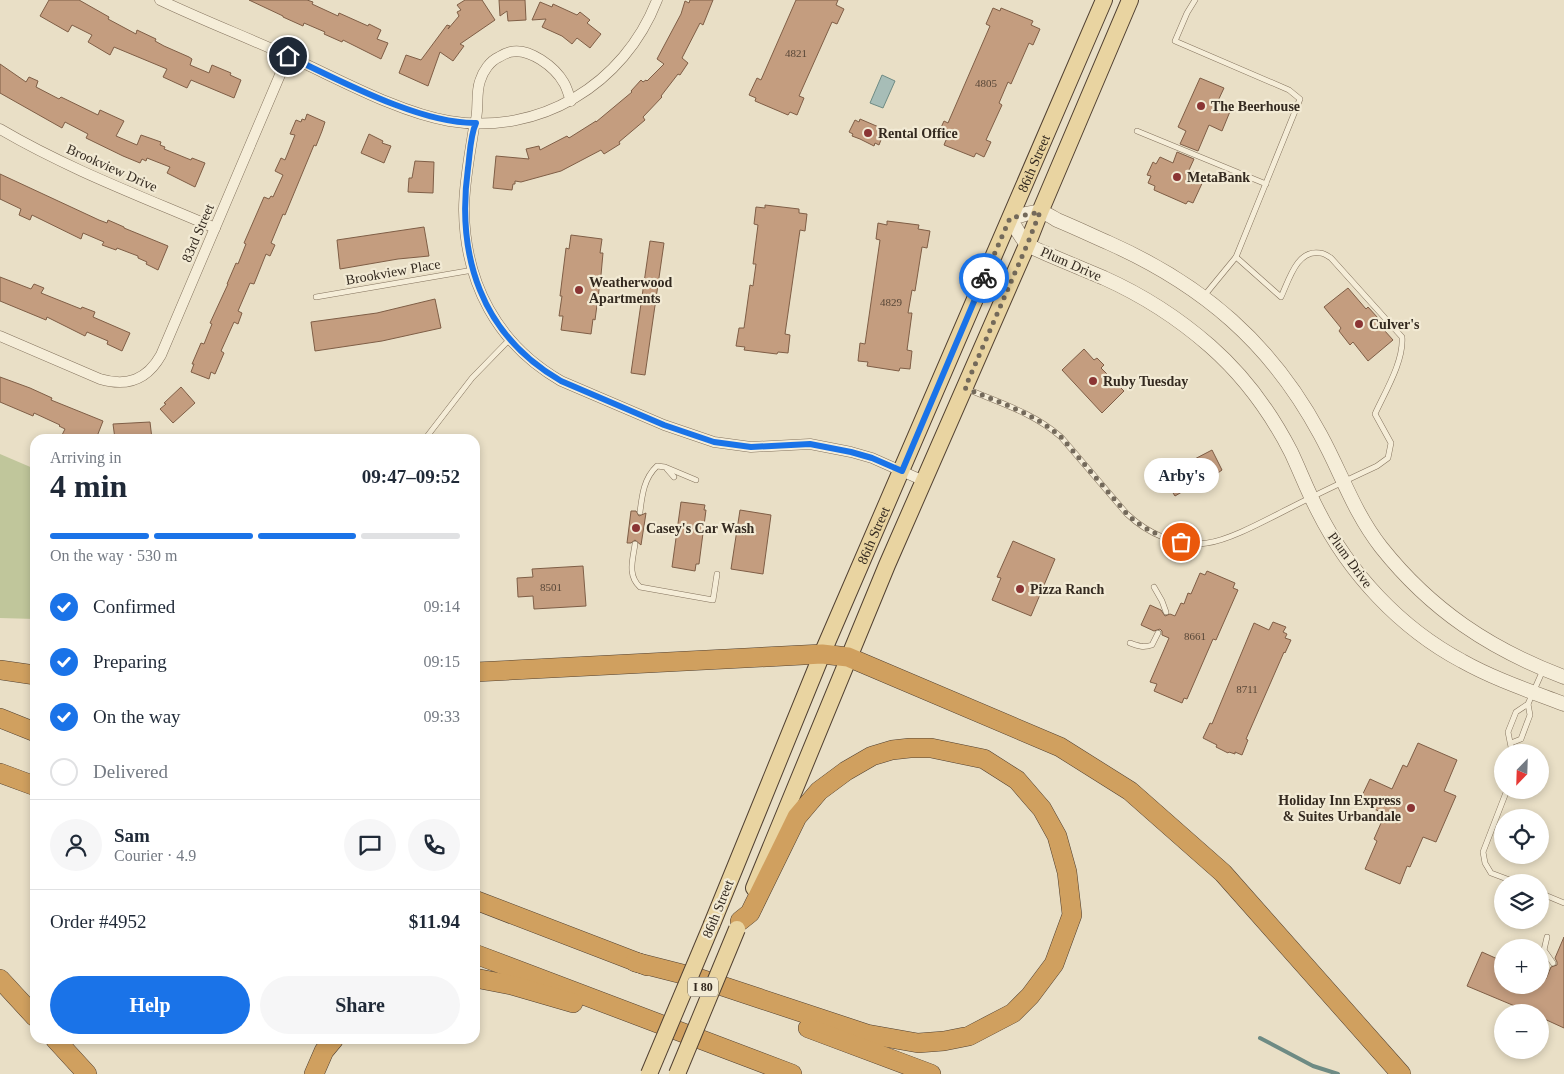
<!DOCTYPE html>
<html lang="en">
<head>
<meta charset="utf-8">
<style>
  body { margin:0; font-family:"Times New Roman",serif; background:#f6f6f7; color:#1f2937; height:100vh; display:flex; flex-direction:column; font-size:19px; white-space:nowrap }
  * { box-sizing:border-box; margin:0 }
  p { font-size:16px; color:#747a83 }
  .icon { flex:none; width:28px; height:28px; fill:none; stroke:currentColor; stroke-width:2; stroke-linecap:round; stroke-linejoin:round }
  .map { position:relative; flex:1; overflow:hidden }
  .side { position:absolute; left:30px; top:434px; width:450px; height:610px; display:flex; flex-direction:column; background:#fff; border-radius:15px; box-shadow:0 2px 8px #0003 }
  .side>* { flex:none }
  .needle { width:32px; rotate:203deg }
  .tools { position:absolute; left:1494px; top:744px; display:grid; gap:10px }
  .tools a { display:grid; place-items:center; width:55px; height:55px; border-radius:50%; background:#fff; box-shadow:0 2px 8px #0003; font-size:25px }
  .pin { position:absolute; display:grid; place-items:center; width:42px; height:42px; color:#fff; margin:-21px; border:2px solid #fff; border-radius:50%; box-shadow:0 1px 5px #0007 }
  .courier { position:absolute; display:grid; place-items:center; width:50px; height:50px; margin:-25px; border:4px solid #1a73e8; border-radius:50%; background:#fff; color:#222; box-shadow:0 1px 6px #0007 }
  .bubble { position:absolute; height:35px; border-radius:18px; background:#fff; box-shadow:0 2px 8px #0003; font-size:16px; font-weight:700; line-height:35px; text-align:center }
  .overview em { font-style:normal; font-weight:700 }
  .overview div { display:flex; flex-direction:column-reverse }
  .overview { display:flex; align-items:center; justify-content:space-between; height:85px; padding:0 20px }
  h1 { font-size:32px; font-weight:700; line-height:38px }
  .bar { display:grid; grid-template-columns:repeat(4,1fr); gap:8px 5px; align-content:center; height:60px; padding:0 20px }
  .bar i { height:6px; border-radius:4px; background:#e0e1e3 }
  .bar .on { background:#1a73e8 }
  .bar p { grid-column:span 4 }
  .line { display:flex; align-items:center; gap:12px; padding:0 20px; border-top:1px solid #e0e1e3 }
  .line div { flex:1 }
  .round { display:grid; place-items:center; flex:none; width:52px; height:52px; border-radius:26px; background:#f6f6f7 }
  ol { padding:0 20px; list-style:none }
  li { display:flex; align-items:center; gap:15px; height:55px }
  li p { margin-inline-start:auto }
  li .icon { padding:5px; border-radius:50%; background:#1a73e8; color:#fff; stroke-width:4 }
  li:last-child { color:#747a83 }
  li i { width:28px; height:28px; border:2px solid #e0e1e3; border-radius:50% }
  .cta { display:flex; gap:10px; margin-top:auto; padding:10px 20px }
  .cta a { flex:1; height:58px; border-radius:30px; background:#1a73e8; color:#fff; font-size:20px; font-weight:700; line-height:58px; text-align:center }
  .cta a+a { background:#f6f6f7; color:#1f2937 }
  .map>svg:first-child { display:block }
</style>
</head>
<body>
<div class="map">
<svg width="1564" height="1074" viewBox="0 0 1564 1074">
  <rect width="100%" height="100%" fill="#e9dfc6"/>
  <path fill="#c0c69b" d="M 0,454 L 35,469 L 35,619 L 0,618 Z"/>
  <path fill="#a7bdb7" stroke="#6e8b84" d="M 882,75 L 895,81 L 883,108 L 870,103 Z"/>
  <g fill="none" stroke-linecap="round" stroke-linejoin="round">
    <path stroke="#6e8b84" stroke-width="4" d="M 1260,1038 L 1313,1066 L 1338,1074"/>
  </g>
  <g fill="#c49d7f" stroke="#7f5e46">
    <path d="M 49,0 L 79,0 L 109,17 L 108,19 L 136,34 L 137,30 L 156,39 L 155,41 L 164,46 L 189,57 L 192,59 L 190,65 L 209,73 L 212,65 L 231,73 L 230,75 L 241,80 L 234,98 L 191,80 L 187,88 L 163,77 L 167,69 L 114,47 L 110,55 L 88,42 L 92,35 L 72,25 L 68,32 L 40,16 Z"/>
    <path d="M 249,0 L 307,0 L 313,2 L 312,4 L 338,16 L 339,13 L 368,26 L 369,24 L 381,30 L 377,39 L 388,43 L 381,59 L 343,40 L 342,42 L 324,34 L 325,32 L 304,23 L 303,26 L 283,17 L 283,16 Z"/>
    <path d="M 465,0 L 482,0 L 495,20 L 460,44 L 464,46 L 453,61 L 440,52 L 428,86 L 399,73 L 406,55 L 421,60 L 447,25 L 450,26 L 448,29 L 459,16 L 457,12 L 461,10 L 457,5 Z"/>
    <path d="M 499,0 L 525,0 L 526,20 L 508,21 L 507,11 L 500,16 Z"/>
    <path d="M 690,0 L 713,0 L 703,25 L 700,23 L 682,58 L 688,63 L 680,75 L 678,74 L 661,96 L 662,97 L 643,117 L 645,120 L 619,142 L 620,144 L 604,154 L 601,150 L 561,171 L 521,182 L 515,181 L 515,184 L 513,184 L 512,190 L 493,188 L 496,156 L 529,159 L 526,149 L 539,146 L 540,150 L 567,136 L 569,138 L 596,121 L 596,122 L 632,92 L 631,91 L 641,80 L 643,82 L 646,80 L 647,81 L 664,64 L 657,59 L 681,14 L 685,1 L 689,3 Z"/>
    <path d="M 796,0 L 838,0 L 836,5 L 844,9 L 837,24 L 832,22 L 799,96 L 804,98 L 797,115 L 790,112 L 788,115 L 755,101 L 756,98 L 749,95 L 757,78 L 761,80 Z"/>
    <path d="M 540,2 L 552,7 L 553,4 L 577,15 L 580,12 L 590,20 L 587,23 L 601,34 L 590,48 L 577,38 L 572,44 L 562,36 L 542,27 L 546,19 L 532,20 Z"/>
    <path d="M 993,8 L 1000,11 L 1001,8 L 1033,21 L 1031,25 L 1040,29 L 1033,45 L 1029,43 L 1011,84 L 1008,82 L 999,103 L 1002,105 L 986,140 L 991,142 L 984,157 L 976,153 L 974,157 L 944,145 L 946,140 L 937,136 L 944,121 L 948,123 L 990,26 L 986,24 Z"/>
    <path d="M 0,64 L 26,82 L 29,77 L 38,81 L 36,87 L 59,99 L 61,97 L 98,115 L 100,110 L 124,121 L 116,136 L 137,145 L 141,135 L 161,142 L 160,145 L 165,147 L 164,149 L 191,160 L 192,158 L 205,163 L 195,187 L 167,173 L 170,167 L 147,158 L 146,161 L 142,159 L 140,163 L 123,156 L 86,138 L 88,134 L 65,122 L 62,128 L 0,93 Z"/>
    <path d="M 1200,78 L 1224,88 L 1217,103 L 1231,109 L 1222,131 L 1209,125 L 1198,151 L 1180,144 L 1186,131 L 1178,127 Z"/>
    <path d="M 307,114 L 325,122 L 322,131 L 316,146 L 314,145 L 285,215 L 283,214 L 271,243 L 275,245 L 270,256 L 266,254 L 254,284 L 250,283 L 238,311 L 242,313 L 238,324 L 234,322 L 221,351 L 224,353 L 215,374 L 211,372 L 209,379 L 191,372 L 194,364 L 192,364 L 201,343 L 204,344 L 212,324 L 210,323 L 228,284 L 227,284 L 236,263 L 238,264 L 246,244 L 244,243 L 264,197 L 269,199 L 271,196 L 273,197 L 283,175 L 275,171 L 281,158 L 285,160 L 295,135 L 290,134 L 296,120 L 301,122 L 302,119 L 305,120 Z"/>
    <path d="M 860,119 L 881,128 L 880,130 L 884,132 L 879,145 L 875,143 L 874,146 L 860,139 L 852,136 L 853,134 L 849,132 L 855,120 L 859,122 Z"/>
    <path d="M 369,134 L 383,141 L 382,143 L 391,146 L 384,163 L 361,153 Z"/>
    <path d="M 1177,152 L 1194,159 L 1189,170 L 1205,177 L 1193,203 L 1188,201 L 1186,204 L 1154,190 L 1155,186 L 1148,183 L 1151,176 L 1147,175 L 1153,162 L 1156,164 L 1160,157 L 1173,163 Z"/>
    <path d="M 415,161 L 434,162 L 433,193 L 408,192 L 409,178 L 412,178 Z"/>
    <path d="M 0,174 L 99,220 L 107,223 L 108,220 L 124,227 L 124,228 L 168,246 L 158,270 L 146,264 L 147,262 L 138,258 L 138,256 L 117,248 L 116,250 L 102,245 L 104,242 L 83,233 L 81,239 L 32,215 L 30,220 L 19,215 L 21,209 L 0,199 Z"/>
    <path d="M 765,205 L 799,209 L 799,213 L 807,214 L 805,231 L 800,230 L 785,334 L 790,335 L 788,353 L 778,352 L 777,354 L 744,350 L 745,347 L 736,346 L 739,328 L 744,328 L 750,285 L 753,286 L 756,264 L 753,264 L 758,225 L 754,224 L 756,207 L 765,208 Z"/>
    <path d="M 887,221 L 919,225 L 918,229 L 930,231 L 927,248 L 922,247 L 915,291 L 912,290 L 908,313 L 912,313 L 907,350 L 912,351 L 910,369 L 900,368 L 899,371 L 867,366 L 868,362 L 858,361 L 860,343 L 865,344 L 880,240 L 876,239 L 878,223 L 887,225 Z"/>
    <path d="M 424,227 L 429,256 L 398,259 L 340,269 L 337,240 Z"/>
    <path d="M 571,235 L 602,239 L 600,253 L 603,253 L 601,275 L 595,320 L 593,319 L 591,334 L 561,330 L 563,316 L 559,316 L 562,296 L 560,296 L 566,248 L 569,249 Z"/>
    <path d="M 650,241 L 664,243 L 645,375 L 631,373 Z"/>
    <path d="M 0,277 L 31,289 L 34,284 L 44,288 L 41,293 L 81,309 L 82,307 L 95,312 L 93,317 L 130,333 L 122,351 L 107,344 L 108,341 L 87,332 L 85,336 L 47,317 L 46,320 L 0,301 Z"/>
    <path d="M 1348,288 L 1366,309 L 1368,307 L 1378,318 L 1376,321 L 1393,340 L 1368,361 L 1353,342 L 1350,345 L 1339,331 L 1341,328 L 1324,307 Z"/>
    <path d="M 435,299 L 441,328 L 382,341 L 315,351 L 311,322 L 377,313 Z"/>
    <path d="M 1084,349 L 1094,360 L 1097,358 L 1104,365 L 1101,368 L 1124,391 L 1102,413 L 1062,370 Z"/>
    <path d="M 0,377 L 30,388 L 52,398 L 51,400 L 103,421 L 96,439 L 71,439 L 62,435 L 65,429 L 59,426 L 60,425 L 34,413 L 33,416 L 0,402 Z"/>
    <path d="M 181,387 L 195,403 L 173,423 L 160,409 L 166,404 L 164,403 Z"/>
    <path d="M 150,422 L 152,439 L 115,439 L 113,424 Z"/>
    <path d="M 1212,450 L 1222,470 L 1194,490 L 1192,486 L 1175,496 L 1162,476 Z"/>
    <path d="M 681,502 L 705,505 L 704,510 L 706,510 L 699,564 L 696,564 L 695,571 L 672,567 Z"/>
    <path d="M 740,510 L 771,515 L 763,574 L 731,569 Z"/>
    <path d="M 631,511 L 636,511 L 639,516 L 646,513 L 641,545 L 635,540 L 631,543 L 627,543 Z"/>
    <path d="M 1013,541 L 1055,559 L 1031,616 L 992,600 L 1001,578 L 997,577 Z"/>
    <path d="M 583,566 L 586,606 L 534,609 L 533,596 L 518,597 L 517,578 L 533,577 L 532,569 Z"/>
    <path d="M 1207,571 L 1235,583 L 1233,588 L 1238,590 L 1216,640 L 1213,639 L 1187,699 L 1184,698 L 1182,703 L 1154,691 L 1157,684 L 1150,682 L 1169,638 L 1162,635 L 1162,631 L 1160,629 L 1154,631 L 1141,625 L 1150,605 L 1161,610 L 1165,616 L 1170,614 L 1175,616 L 1181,603 L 1184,604 L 1188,593 L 1191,594 L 1200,573 L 1205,575 Z"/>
    <path d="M 1273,622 L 1286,627 L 1283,632 L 1287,634 L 1285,638 L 1291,640 L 1285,653 L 1284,652 L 1246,739 L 1248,740 L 1242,755 L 1235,752 L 1235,754 L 1229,752 L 1228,753 L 1216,747 L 1217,745 L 1203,738 L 1210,723 L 1212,724 L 1254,623 L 1269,630 Z"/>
    <path d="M 1418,743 L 1457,760 L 1444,791 L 1456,796 L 1436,842 L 1423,837 L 1410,867 L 1407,866 L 1400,884 L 1365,869 L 1377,841 L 1374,839 L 1385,814 L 1359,802 L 1370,779 L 1392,789 L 1403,765 L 1407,767 Z"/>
    <path d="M 1564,937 L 1564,1028 L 1540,1017 L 1540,1012 L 1529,1012 L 1467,986 L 1482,952 L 1502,961 L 1502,985 L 1540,985 L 1540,977 L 1546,979 L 1551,967 L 1557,965 L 1557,962 L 1555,958 Z"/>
  </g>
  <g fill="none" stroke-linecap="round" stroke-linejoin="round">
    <defs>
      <g id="service">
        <path d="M 1195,0 L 1187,13 L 1175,41 L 1289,90 L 1300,99 L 1236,257 L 1204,296"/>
        <path d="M 1137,131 L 1266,184"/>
        <path d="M 316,297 L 473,270"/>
        <path d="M 967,389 C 1000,403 1034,413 1061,437 L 1127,514 C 1147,533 1178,548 1207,543 C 1230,540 1266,520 1288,509 C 1317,494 1347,480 1377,466 L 1388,458 L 1391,443 L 1375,414 C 1385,392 1404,361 1402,337 L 1331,258 C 1328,256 1324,253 1320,253 C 1297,249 1289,280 1281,297 L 1236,257"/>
        <path d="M 425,439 L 472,378 L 509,340"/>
        <path d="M 667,469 L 674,477"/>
        <path d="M 640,512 C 642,495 644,478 657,466 L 665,467 L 696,480"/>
        <path d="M 635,544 C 633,559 627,575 640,587 L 713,600 L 717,574"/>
        <path d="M 1154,587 L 1162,601 L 1166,612"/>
        <path d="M 1130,643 C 1138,646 1143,648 1152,645 L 1158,633"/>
        <path d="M 1511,743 L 1521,739 L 1530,715 L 1528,704"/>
        <path d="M 1512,752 L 1508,732 L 1516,712 L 1528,704 L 1543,670"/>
        <path d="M 1507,790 L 1483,852 L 1485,863 L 1491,873 L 1515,882"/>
        <path d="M 1540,893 L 1564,903"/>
        <path d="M 1547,937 L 1544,950 L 1553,963"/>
      </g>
      <g id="minor">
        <path d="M 160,0 C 202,20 246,37 288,56 C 337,78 397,112 449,121 C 539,136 624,85 657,0"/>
        <path d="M 571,101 C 569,96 567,88 564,83 C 555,67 529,47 510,52 C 506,53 502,55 499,57 C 490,61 483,71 480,81 C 475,95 480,112 474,127 C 470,154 464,182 464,210 C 465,283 497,344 561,381 L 664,425 L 714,442 L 751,447 L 810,444 L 851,452 L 872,458 L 924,481"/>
        <path d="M 0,129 C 68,169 143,197 215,228"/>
        <path d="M 0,336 L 100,379 C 127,387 147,380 161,355 L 288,56"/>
      </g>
      <path id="tertiary" d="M 1564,677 C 1490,649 1431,610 1381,547 C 1353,511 1342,474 1320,434 C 1271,343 1203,285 1109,243 C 1091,235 1074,227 1057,220 C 1052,217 1045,212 1039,212 C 1033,211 1017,217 1010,218 C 1015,226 1020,237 1027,244 C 1032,248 1041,251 1047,254 C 1066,262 1085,270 1104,278 C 1142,295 1178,318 1210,346 C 1243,375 1271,413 1291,452 C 1300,471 1308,492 1318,511 C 1349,573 1400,628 1462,661 C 1494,679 1530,691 1564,704"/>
      <g id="primary">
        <path d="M 754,888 L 887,565 L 1027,245 L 1040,212 L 1130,0"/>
        <path id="s1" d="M 712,924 L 822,654 L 1104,0"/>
      </g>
      <g id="motorway">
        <path d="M 0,670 L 35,675"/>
        <path d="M 475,672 L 822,654 L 848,657 L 1060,747 L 1130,791 L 1223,873 L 1401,1074"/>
        <path d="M 0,718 L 35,732"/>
        <path d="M 0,773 L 35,786"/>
        <path d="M 475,900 L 647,966"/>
        <path d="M 475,954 L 792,1074"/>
        <path d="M 635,962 L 698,978 L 867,1034 L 918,1043 L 944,1041 L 969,1036 L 1013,1013 L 1030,996 L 1054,964 L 1072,915 L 1067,872 L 1057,836 L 1042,809 L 1017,780 L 984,759 L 931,748 L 910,748 L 892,750 L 872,756 L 846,771 L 819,791 L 797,817 L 750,913 L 740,921"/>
        <path d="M 475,978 L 511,985 L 573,1003"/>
        <path d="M 0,979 L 35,1017"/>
        <path d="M 808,1028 L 931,1074"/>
        <path d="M 55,1039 L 87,1074"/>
        <path d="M 314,1074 L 324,1051 L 334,1039"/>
      </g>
    </defs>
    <use href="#service" stroke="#83725d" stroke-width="6"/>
    <use href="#minor" stroke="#83725d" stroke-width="11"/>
    <use href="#tertiary" stroke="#83725d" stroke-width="15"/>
    <use href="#primary" stroke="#514031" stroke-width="18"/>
    <use href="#motorway" stroke="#514031" stroke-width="20"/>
    <use href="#service" stroke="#f5edd8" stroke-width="5"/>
    <use href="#minor" stroke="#f5edd8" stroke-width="10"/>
    <use href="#tertiary" stroke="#f5edd8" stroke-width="14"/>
    <use href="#primary" stroke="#e9d4a1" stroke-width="16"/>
    <use href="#motorway" stroke="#d0a05f" stroke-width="19"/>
    <defs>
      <g id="primary-bridge">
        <path d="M 649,1074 L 712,924"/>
        <path d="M 677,1074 L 737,929"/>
      </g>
    </defs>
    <use href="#primary-bridge" stroke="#514031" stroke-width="18" stroke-linecap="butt"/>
    <use href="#primary-bridge" stroke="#e9d4a1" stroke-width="16"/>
  </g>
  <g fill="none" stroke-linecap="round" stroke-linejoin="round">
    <path stroke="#73695a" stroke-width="5" stroke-dasharray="0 9" d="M 984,278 L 1010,218 L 1040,212 L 1027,245 L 965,388 C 998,402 1034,413 1061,437 L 1127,514 C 1143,529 1160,537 1181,542"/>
    <path stroke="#1a73e8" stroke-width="6" d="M 288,56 C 339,80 420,124 476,123 C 470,136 470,154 468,168 C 456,256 481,335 561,381 L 664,425 L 714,442 L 751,447 L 810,444 L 851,452 L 872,458 L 902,471 L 984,278"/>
  </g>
  <g fill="#8b3534" stroke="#f2ead4" stroke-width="2">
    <circle cx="1201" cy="106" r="5"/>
    <circle cx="868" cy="133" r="5"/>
    <circle cx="1177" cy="177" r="5"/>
    <circle cx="579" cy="290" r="5"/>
    <circle cx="1359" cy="324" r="5"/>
    <circle cx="1093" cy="381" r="5"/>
    <circle cx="636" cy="528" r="5"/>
    <circle cx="1020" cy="589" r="5"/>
    <circle cx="1411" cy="808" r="5"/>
  </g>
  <g text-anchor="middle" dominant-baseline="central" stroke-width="4.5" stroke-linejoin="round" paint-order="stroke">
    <g font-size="11" fill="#584738">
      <text x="796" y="53">4821</text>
      <text x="986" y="83">4805</text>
      <text x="891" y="302">4829</text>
      <text x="551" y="587">8501</text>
      <text x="1195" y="636">8661</text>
      <text x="1247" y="689">8711</text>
    </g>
    <rect fill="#f2ead4" stroke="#6d6456" stroke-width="1" x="688" y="977.5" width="30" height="19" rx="4"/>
    <g font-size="12" font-weight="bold" fill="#342a20">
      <text x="703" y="987">I 80</text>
    </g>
    <g font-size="14" font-weight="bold" fill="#342a20" stroke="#f2ead4" text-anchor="start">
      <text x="1211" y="106">The Beerhouse</text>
      <text x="878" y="133">Rental Office</text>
      <text x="1187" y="177">MetaBank</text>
      <text x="589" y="282">Weatherwood<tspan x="589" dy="16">Apartments</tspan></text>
      <text x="1369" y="324">Culver's</text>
      <text x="1103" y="381">Ruby Tuesday</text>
      <text x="646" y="528">Casey's Car Wash</text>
      <text x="1030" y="589">Pizza Ranch</text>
      <text x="1401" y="800" text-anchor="end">Holiday Inn Express<tspan x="1401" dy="16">&amp; Suites Urbandale</tspan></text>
    </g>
    <g font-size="14" fill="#342a20" stroke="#f2ead4">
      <text stroke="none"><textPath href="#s1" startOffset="826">86th Street</textPath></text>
      <text transform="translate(112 168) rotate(24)">Brookview Drive</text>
      <text transform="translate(198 233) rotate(-67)">83rd Street</text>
      <text transform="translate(1071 264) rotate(24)">Plum Drive</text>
      <text transform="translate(393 272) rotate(-10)">Brookview Place</text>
      <text stroke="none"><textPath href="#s1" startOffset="421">86th Street</textPath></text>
      <text transform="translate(1350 560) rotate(54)">Plum Drive</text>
      <text transform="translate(718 909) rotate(-68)">86th Street</text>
    </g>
  </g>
</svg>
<div class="tools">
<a><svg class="needle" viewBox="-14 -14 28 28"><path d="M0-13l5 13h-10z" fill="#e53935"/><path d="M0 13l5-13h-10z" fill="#747a83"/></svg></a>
<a><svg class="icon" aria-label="locate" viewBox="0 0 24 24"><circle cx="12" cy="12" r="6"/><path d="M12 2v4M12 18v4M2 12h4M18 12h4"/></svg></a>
<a><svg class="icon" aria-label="layers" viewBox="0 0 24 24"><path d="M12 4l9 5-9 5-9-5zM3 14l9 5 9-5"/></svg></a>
<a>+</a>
<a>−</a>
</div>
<div class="pin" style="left:1181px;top:542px;background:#ea580c"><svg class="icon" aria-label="bag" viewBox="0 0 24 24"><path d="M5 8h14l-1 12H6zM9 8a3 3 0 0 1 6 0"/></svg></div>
<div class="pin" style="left:288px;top:56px;background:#1f2937"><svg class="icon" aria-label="home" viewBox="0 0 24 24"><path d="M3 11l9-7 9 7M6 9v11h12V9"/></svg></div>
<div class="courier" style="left:984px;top:278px"><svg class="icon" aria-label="bike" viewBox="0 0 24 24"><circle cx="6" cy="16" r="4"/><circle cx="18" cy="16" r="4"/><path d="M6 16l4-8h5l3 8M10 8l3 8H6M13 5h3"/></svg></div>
<div class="bubble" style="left:1144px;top:458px;width:75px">Arby's</div>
<section class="side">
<div class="overview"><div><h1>4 min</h1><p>Arriving in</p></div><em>09:47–09:52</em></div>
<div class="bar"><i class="on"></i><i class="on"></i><i class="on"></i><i></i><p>On the way · 530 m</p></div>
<ol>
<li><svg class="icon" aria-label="check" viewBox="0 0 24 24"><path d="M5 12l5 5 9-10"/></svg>Confirmed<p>09:14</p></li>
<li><svg class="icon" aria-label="check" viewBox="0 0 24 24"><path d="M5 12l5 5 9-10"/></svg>Preparing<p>09:15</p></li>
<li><svg class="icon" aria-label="check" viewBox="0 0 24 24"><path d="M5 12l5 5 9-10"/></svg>On the way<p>09:33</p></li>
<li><i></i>Delivered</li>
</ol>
<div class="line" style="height:90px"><a class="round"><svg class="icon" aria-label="person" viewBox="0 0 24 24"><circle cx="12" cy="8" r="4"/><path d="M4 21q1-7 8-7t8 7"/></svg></a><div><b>Sam</b><p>Courier · 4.9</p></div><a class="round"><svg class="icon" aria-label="chat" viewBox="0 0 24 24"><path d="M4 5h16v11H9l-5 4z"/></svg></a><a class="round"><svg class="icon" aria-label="phone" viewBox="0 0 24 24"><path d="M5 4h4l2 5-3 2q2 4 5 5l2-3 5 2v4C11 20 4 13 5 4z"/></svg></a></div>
<div class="line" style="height:65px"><div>Order #4952</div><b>$11.94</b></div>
<div class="cta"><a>Help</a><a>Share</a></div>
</section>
</div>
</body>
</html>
